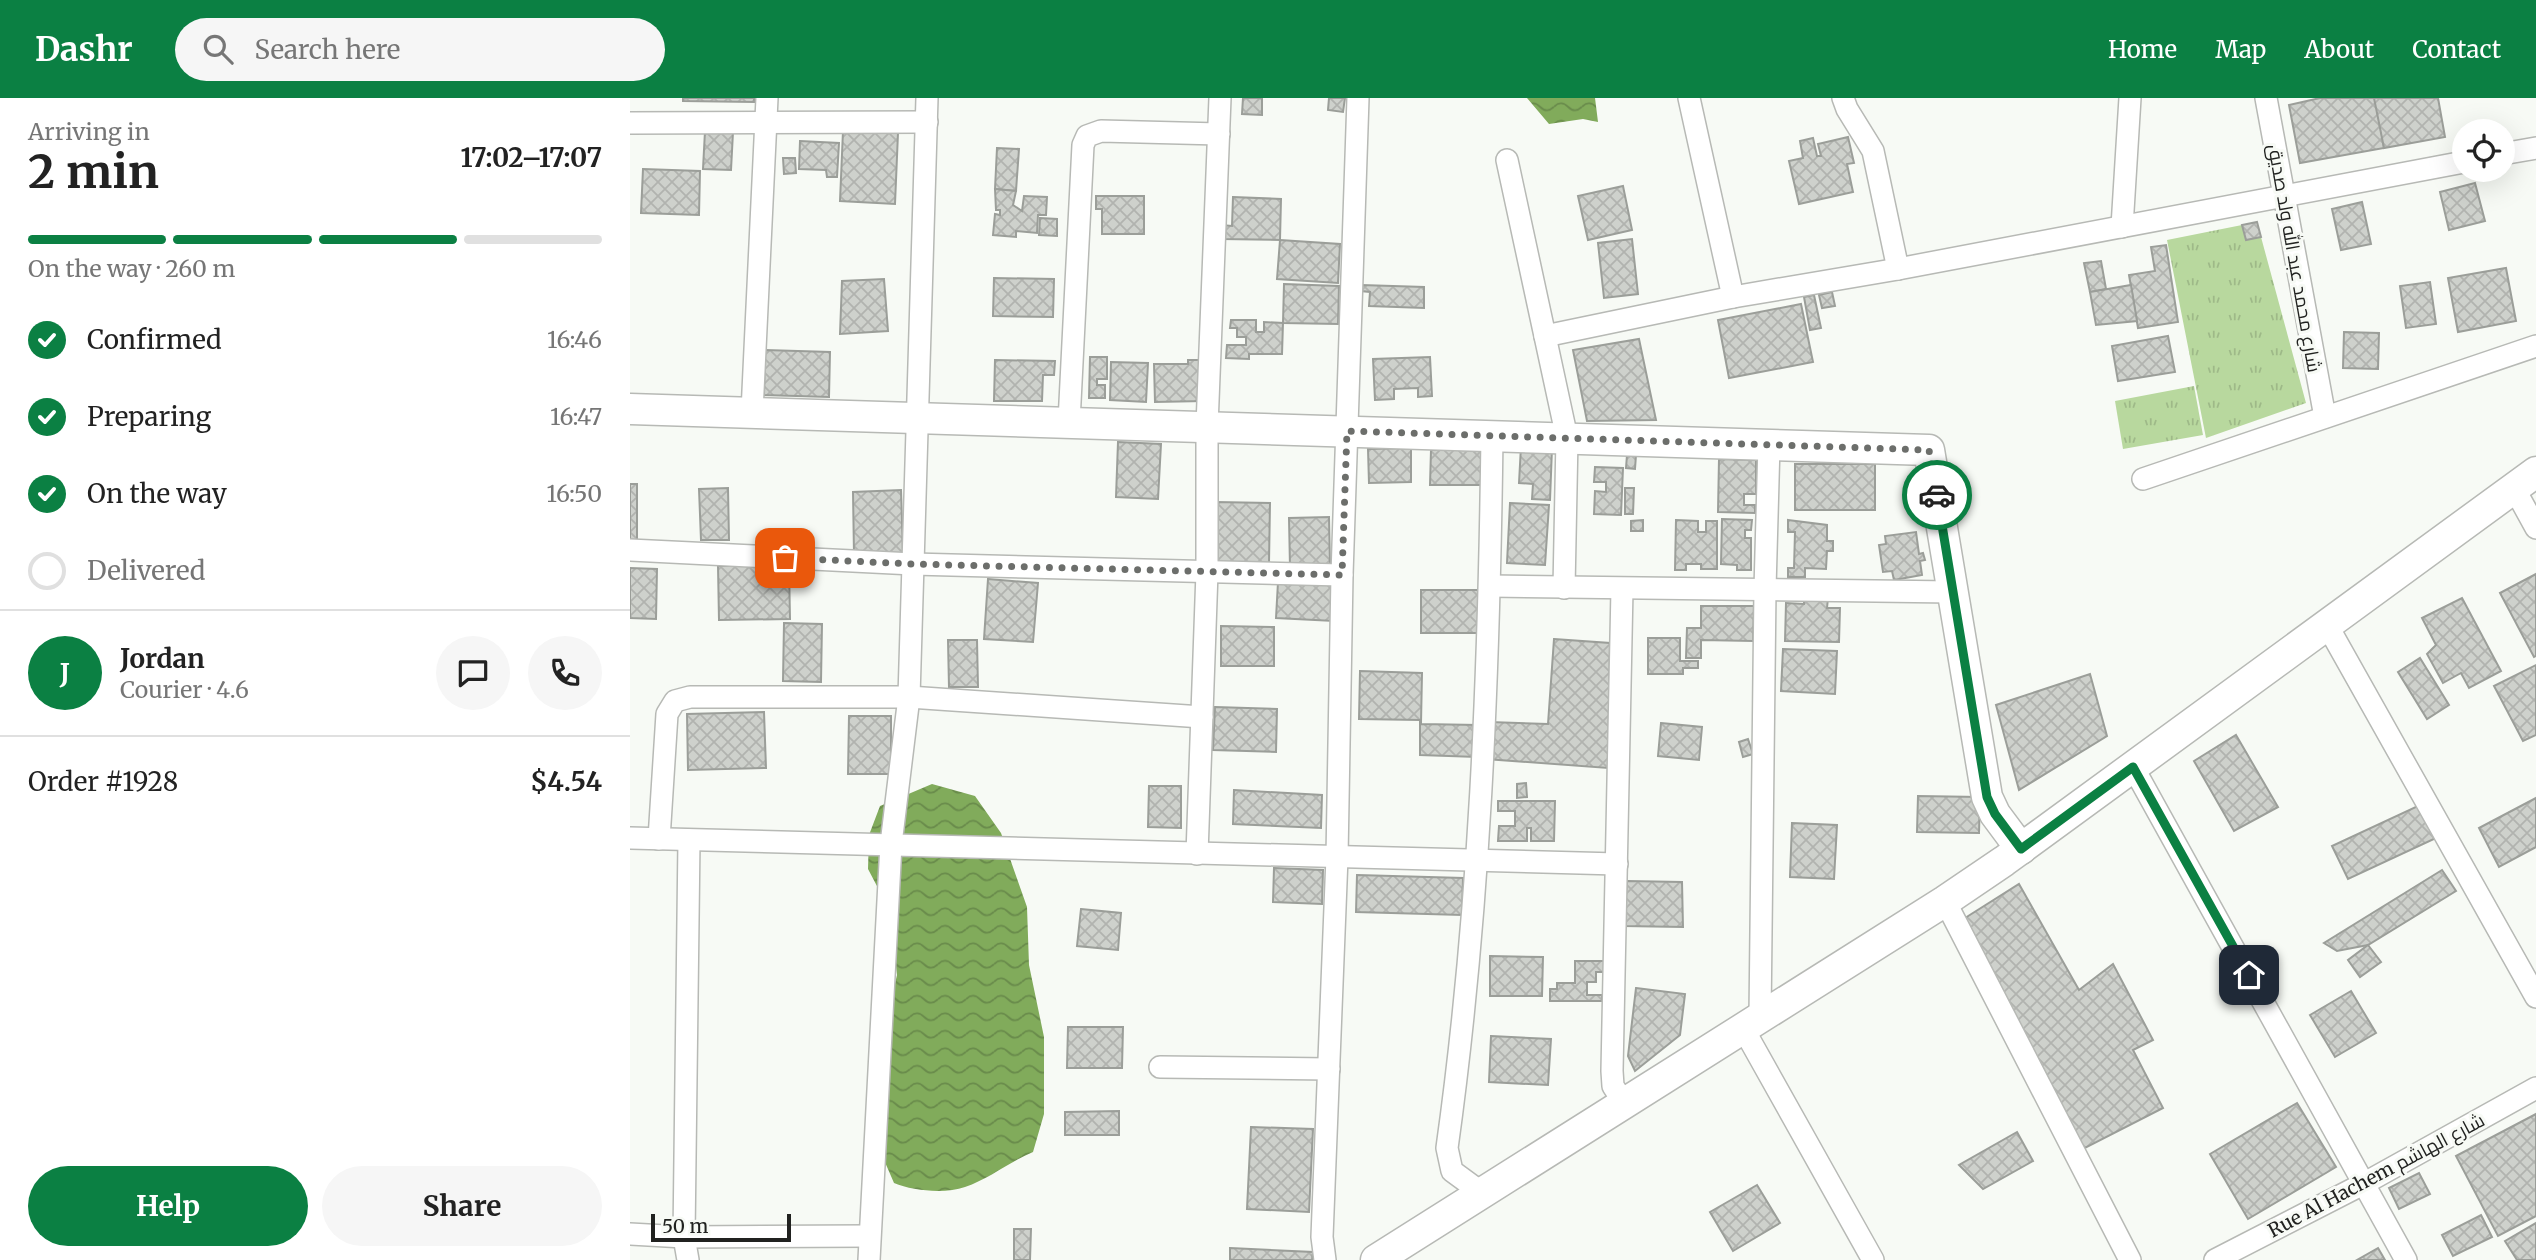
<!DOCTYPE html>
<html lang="en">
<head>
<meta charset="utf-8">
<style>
  body { margin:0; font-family:Merriweather,Cairo,serif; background:#f6f6f6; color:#222; height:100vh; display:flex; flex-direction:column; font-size:26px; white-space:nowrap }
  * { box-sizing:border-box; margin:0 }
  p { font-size:23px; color:#767676 }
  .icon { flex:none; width:38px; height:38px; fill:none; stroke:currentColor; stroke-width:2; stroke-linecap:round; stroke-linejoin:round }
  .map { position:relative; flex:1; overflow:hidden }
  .details { display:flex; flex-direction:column; background:#fff; width:630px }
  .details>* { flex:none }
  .fabs { position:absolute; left:1822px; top:21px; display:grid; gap:14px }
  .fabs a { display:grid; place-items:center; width:63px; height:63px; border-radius:50%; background:#fff; box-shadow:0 7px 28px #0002; font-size:35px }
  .scale { position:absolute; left:21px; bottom:18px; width:140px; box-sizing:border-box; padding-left:7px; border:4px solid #212220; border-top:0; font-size:19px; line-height:24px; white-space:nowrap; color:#212220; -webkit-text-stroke:5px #f7faf5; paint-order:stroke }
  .pin { position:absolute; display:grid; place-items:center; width:60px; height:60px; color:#fff; margin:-30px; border-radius:14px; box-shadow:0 4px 10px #0006 }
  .courier { position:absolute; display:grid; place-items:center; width:70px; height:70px; margin:-35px; border:5px solid #0b8043; border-radius:50%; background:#fff; color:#222; box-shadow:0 2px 9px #0007 }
  .overview em { font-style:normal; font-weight:700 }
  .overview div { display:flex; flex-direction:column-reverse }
  .overview { display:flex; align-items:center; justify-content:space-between; height:119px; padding:0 28px }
  h1 { font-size:46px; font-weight:700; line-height:52px }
  .bar { display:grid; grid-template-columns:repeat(4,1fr); gap:10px 7px; align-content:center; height:84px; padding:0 28px }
  .bar i { height:9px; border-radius:5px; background:#e0e0e0 }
  .bar .active { background:#0b8043 }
  .bar p { grid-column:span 4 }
  .line { display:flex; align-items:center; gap:18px; padding:0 28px; border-top:2px solid #e0e0e0 }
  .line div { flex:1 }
  .round { display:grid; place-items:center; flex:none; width:74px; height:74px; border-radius:37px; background:#f6f6f6 }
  ol { padding:0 28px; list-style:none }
  li { display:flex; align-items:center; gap:21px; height:77px }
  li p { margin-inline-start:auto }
  li .icon { padding:7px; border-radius:50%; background:#0b8043; color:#fff; stroke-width:4 }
  li:last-child { color:#767676 }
  li i { width:38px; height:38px; border:4px solid #e0e0e0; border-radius:50% }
  .cta { display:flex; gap:14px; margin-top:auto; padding:14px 28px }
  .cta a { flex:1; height:80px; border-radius:42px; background:#0b8043; color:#fff; font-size:28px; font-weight:700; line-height:80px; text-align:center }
  .cta a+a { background:#f6f6f6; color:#222 }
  header { display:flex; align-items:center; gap:42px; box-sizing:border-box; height:98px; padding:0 35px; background:#0b8043; color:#fff }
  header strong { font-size:33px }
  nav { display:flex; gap:38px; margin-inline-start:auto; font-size:24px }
  .search { width:490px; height:63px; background:#f6f6f6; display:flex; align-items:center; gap:18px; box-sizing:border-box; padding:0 24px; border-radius:38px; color:#767676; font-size:26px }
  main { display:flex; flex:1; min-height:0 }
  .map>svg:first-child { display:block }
</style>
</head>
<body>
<header>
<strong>Dashr</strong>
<div class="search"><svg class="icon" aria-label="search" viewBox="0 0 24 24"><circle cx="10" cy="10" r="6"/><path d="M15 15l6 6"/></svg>Search here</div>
<nav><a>Home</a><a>Map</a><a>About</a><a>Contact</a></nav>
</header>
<main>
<section class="details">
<div class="overview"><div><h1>2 min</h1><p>Arriving in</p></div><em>17:02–17:07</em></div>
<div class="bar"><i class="active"></i><i class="active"></i><i class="active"></i><i></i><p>On the way · 260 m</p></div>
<ol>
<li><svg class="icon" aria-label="check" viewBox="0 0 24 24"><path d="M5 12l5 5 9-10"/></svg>Confirmed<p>16:46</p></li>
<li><svg class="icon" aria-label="check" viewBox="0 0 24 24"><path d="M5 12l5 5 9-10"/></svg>Preparing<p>16:47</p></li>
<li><svg class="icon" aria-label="check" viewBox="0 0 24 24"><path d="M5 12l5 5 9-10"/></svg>On the way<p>16:50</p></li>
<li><i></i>Delivered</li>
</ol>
<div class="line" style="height:126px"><b class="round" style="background:#0b8043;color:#fff">J</b><div><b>Jordan</b><p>Courier · 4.6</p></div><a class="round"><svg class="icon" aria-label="chat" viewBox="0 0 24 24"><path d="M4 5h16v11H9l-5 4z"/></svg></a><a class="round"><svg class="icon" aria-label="phone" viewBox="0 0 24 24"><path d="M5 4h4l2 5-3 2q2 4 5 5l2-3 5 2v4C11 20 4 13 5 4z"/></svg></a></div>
<div class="line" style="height:91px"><div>Order #1928</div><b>$4.54</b></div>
<div class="cta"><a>Help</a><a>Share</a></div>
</section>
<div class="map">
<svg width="1906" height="1162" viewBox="0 0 1906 1162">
  <defs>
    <pattern id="grass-tufts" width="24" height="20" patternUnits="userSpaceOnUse" patternTransform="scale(1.75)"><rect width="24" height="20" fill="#b8d89e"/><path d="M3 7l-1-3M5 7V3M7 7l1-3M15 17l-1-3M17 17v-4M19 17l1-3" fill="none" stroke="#9eb988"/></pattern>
    <pattern id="water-waves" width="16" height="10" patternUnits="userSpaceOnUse" patternTransform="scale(1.75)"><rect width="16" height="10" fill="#81ab5b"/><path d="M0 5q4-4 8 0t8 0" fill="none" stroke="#698b4b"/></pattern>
    <pattern id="building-cross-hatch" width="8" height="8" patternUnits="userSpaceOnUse" patternTransform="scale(1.75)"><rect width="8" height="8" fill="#ced1cc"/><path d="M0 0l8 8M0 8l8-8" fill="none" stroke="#b1b3af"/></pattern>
  </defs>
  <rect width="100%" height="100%" fill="#f7faf5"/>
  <g fill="url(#grass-tufts)">
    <path d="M 1612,127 L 1616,142 L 1631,139 L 1676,305 L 1576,340 L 1537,142 Z"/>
    <path d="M 1564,288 L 1573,337 L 1493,351 L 1485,303 Z"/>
  </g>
  <g fill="url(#water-waves)">
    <path d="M 897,0 L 965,0 L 968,24 L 953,21 L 919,26 Z"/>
    <path d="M 302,686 L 345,698 L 371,735 L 397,809 L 399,867 L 414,939 L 414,1016 L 403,1054 C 379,1064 359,1081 335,1089 C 315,1096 283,1093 264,1085 L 251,1055 L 252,941 L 267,877 L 259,811 L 238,771 L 239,737 L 250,708 Z"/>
  </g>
  <g fill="url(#building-cross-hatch)" stroke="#9b9e99" stroke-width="2">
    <path d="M 53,0 L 124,0 L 124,4 L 53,3 Z"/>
    <path d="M 613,0 L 632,0 L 632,17 L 612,16 Z"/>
    <path d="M 699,0 L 715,0 L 713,14 L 698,12 Z"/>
    <path d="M 1690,0 L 1746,0 L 1754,50 L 1670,65 L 1659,7 Z"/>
    <path d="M 1744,0 L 1808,0 L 1815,39 L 1754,50 Z"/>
    <path d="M 75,33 L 103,34 L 101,72 L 73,71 Z"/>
    <path d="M 213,33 L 268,35 L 265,106 L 210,103 Z"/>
    <path d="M 1218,39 L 1224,65 L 1217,66 L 1223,94 L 1169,106 L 1159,63 L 1173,60 L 1170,43 L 1183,40 L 1187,58 L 1191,58 L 1188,46 Z"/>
    <path d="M 170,43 L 209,45 L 207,79 L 197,79 L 196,72 L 169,71 Z"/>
    <path d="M 367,50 L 389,51 L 386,93 L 365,91 Z"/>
    <path d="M 153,60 L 165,60 L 166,75 L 154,76 Z"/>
    <path d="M 13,71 L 70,73 L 69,117 L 11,115 Z"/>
    <path d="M 1845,85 L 1855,123 L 1819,132 L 1810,94 Z"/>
    <path d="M 993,88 L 1002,132 L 958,142 L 948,98 Z"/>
    <path d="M 365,91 L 386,93 L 383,107 L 392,113 L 394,98 L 417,99 L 416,117 L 408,117 L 407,135 L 386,133 L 386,139 L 363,137 L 365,116 L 370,117 L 370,112 L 366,112 Z"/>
    <path d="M 466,98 L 514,98 L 514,136 L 472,136 L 472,111 L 466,111 Z"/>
    <path d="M 603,99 L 651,101 L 650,142 L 592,141 L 592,127 L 602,128 Z"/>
    <path d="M 1732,104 L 1741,146 L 1711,152 L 1702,111 Z"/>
    <path d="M 410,120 L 427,121 L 427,138 L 409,137 Z"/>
    <path d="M 1627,124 L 1631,139 L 1616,142 L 1612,127 Z"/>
    <path d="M 1002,141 L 1008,196 L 974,200 L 968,145 Z"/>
    <path d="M 650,142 L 710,146 L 708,185 L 647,181 Z"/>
    <path d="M 1536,147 L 1548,224 L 1508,230 L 1499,177 L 1525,173 L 1521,149 Z"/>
    <path d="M 1471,163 L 1476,191 L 1460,194 L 1454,165 Z"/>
    <path d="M 1876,170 L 1886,223 L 1828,234 L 1818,180 Z"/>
    <path d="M 364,180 L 424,181 L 423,219 L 363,218 Z"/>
    <path d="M 254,181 L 258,233 L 210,236 L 212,183 Z"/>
    <path d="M 1800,184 L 1806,226 L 1776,230 L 1770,188 Z"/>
    <path d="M 654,186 L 709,188 L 708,226 L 653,225 Z"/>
    <path d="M 731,187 L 794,189 L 794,210 L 739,208 L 740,194 L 731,193 Z"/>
    <path d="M 1501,187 L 1507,223 L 1466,227 L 1460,194 Z"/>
    <path d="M 1202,194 L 1205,208 L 1192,210 L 1189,197 Z"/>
    <path d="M 1184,197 L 1191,230 L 1180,232 L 1174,199 Z"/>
    <path d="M 1171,206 L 1183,264 L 1099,280 L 1088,222 Z"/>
    <path d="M 601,222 L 626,222 L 626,234 L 634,234 L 634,224 L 653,225 L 652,256 L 619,256 L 619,261 L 596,260 L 597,247 L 616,247 L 616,239 L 607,239 L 607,230 L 600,230 Z"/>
    <path d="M 1714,234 L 1749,235 L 1748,271 L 1713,270 Z"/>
    <path d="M 1538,238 L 1545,274 L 1488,283 L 1482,248 Z"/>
    <path d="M 1009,241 L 1026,322 L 957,323 L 943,252 Z"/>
    <path d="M 135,252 L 200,254 L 199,299 L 134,297 Z"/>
    <path d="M 460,259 L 477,259 L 477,281 L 467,281 L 467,287 L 475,287 L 475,300 L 459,300 Z"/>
    <path d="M 800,259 L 802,298 L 788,299 L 788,290 L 764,291 L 764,301 L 745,302 L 743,261 Z"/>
    <path d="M 365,262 L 425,263 L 424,277 L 413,277 L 412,303 L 364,303 Z"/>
    <path d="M 558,262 L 573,262 L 574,303 L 525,304 L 524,266 L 558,266 Z"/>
    <path d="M 481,264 L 518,265 L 516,304 L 480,302 Z"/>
    <path d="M 827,342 L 855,352 L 854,387 L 800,387 L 801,352 L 827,352 Z"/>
    <path d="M 488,344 L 531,346 L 528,401 L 486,399 Z"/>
    <path d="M 891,348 L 922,350 L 920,402 L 902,401 L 903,386 L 889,385 Z"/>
    <path d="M 781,350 L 781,384 L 739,385 L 738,351 Z"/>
    <path d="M 997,357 L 1006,357 L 1005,371 L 996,370 Z"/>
    <path d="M 1089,361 L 1126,362 L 1126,396 L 1114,396 L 1114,407 L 1125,407 L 1125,415 L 1088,414 Z"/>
    <rect x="1165" y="366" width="80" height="46"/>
    <path d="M 965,369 L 993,370 L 991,417 L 964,416 L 965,393 L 976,394 L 976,384 L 964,384 Z"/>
    <rect x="0" y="386" width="7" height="59"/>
    <path d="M 98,390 L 99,442 L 71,442 L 69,391 Z"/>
    <path d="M 995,390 L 1004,390 L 1003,416 L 995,416 Z"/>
    <path d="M 271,392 L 273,455 L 224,457 L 223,394 Z"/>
    <path d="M 586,404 L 640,405 L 639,465 L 585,464 Z"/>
    <path d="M 880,405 L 919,407 L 915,467 L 877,465 Z"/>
    <path d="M 699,419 L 700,468 L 660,469 L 659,420 Z"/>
    <path d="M 1092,421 L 1122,422 L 1121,432 L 1115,432 L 1115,440 L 1121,440 L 1121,472 L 1107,472 L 1107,467 L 1091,466 Z"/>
    <path d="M 1013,422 L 1013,433 L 1001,433 L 1001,423 Z"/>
    <path d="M 1046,422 L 1068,423 L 1068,434 L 1076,434 L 1076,423 L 1087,423 L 1087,471 L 1071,471 L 1071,466 L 1056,466 L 1056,472 L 1045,472 Z"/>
    <path d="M 1158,422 L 1197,427 L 1197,443 L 1203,443 L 1203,453 L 1197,453 L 1196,471 L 1175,470 L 1175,479 L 1158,479 L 1158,470 L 1164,470 L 1165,434 L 1158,434 Z"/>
    <path d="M 1286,434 L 1289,456 L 1293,455 L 1295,462 L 1290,463 L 1292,477 L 1264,482 L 1262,473 L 1253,474 L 1249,447 L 1256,446 L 1255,438 Z"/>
    <path d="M 88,468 L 159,468 L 160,521 L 89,522 Z"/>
    <path d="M 0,470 L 27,471 L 26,521 L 0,520 Z"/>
    <path d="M 1906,476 L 1906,558 L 1904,559 L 1870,495 Z"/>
    <path d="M 358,481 L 408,485 L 403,544 L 354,541 Z"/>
    <path d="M 648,484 L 706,487 L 704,523 L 646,520 Z"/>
    <rect x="791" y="492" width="61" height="43"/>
    <path d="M 1174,499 L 1198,500 L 1197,510 L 1210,510 L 1209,544 L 1155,543 L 1156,505 L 1174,506 Z"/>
    <path d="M 1832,500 L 1871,573 L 1839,590 L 1831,575 L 1813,585 L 1797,556 L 1806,547 L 1792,520 Z"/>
    <path d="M 1071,508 L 1124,508 L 1123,543 L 1071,542 L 1071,560 L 1056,560 L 1057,530 L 1071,530 Z"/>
    <path d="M 154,525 L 192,526 L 191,584 L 153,583 Z"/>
    <path d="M 591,528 L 644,529 L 644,568 L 591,568 Z"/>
    <path d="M 1018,540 L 1050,540 L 1050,563 L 1068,563 L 1068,570 L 1053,570 L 1053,576 L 1018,576 Z"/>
    <path d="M 924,541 L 980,545 L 978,670 L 856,661 L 860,624 L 918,626 Z"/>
    <path d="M 318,542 L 347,542 L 348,589 L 319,589 Z"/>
    <path d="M 1153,551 L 1207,553 L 1205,596 L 1151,593 Z"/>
    <path d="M 1790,560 L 1819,607 L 1797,621 L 1768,574 Z"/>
    <path d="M 1906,567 L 1906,637 L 1893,643 L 1864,588 Z"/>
    <path d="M 730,573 L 792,575 L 791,626 L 848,627 L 847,659 L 790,657 L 790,622 L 729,621 Z"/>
    <path d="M 1460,576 L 1477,638 L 1389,692 L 1366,607 Z"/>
    <path d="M 585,609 L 647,611 L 646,654 L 583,652 Z"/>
    <path d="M 134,614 L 136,670 L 58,672 L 57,616 Z"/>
    <path d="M 219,618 L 261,618 L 261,676 L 218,676 Z"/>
    <path d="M 1031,625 L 1072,629 L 1069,662 L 1028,658 Z"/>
    <path d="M 1606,637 L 1648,709 L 1604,733 L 1564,663 Z"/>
    <path d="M 1118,641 L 1123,656 L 1113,659 L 1109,644 Z"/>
    <path d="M 896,685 L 897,699 L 887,700 L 887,686 Z"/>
    <path d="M 519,688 L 551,688 L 551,730 L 518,729 Z"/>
    <path d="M 604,692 L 692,697 L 691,730 L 603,726 Z"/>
    <path d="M 1288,698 L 1350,699 L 1349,735 L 1287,734 Z"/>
    <path d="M 1906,700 L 1906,749 L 1869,769 L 1849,730 Z"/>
    <path d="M 868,703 L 925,703 L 924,743 L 901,743 L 901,730 L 897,730 L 897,743 L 868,743 L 869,728 L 885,728 L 885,713 L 868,713 Z"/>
    <path d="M 1790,707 L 1806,740 L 1718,781 L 1702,748 Z"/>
    <path d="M 1162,725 L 1207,727 L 1204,781 L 1160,779 Z"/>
    <path d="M 644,770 L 693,772 L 692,806 L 643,804 Z"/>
    <path d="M 1812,772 L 1826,793 L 1738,847 L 1707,853 L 1694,845 Z"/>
    <path d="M 727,777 L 833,780 L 832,817 L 726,814 Z"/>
    <path d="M 997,783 L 1052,784 L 1053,829 L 994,828 Z"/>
    <path d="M 1389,786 L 1449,892 L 1483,866 L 1523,942 L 1503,952 L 1533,1010 L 1453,1051 L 1335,820 Z"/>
    <path d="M 451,811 L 491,815 L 488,852 L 447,848 Z"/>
    <path d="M 1738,847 L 1751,864 L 1730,879 L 1718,862 Z"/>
    <path d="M 860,858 L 913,859 L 912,898 L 860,898 Z"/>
    <path d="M 945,863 L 976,863 L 976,874 L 966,874 L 966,884 L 957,884 L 957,897 L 972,897 L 972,903 L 920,903 L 920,891 L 927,891 L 927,885 L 945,885 Z"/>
    <path d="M 1006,890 L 1055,896 L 1050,937 L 1005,973 L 998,958 Z"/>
    <path d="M 1721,893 L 1746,935 L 1705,959 L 1680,917 Z"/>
    <path d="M 438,929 L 493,929 L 492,970 L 437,970 Z"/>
    <path d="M 861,938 L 921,941 L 918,987 L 859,984 Z"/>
    <path d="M 1667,1005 L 1706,1069 L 1618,1121 L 1580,1056 Z"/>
    <path d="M 489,1013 L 489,1037 L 435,1037 L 435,1014 Z"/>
    <path d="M 1906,1016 L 1906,1118 L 1868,1138 L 1826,1058 Z"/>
    <path d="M 621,1029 L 683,1031 L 679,1114 L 617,1111 Z"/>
    <path d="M 1387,1034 L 1403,1063 L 1353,1091 L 1329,1067 Z"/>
    <path d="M 1789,1075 L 1800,1096 L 1769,1111 L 1759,1090 Z"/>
    <path d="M 1127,1087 L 1150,1125 L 1103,1153 L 1080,1114 Z"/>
    <path d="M 1851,1117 L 1862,1139 L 1823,1158 L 1812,1137 Z"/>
    <path d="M 1906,1125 L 1906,1162 L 1887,1162 L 1875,1143 Z"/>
    <path d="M 384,1131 L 401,1131 L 400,1162 L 384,1162 Z"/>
    <path d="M 600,1150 L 683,1154 L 682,1162 L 600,1162 Z"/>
    <path d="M 1748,1150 L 1755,1162 L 1727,1162 Z"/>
  </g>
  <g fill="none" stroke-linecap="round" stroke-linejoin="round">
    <defs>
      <g id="street">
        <path d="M 1059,0 L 1103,199"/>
        <path d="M 1213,0 L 1217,11 L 1243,53 L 1268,171"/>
        <path d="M 1636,0 L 1695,319"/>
        <path d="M 0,25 L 297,24"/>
        <path d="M 1872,56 L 1906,50"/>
        <path d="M 877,62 L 937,340 L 934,490"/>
        <path d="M 1492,129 L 1500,0"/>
        <path d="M 915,238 L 1103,199 L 1268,171 L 1834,64"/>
        <path d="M 122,314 L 137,0"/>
        <path d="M 439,324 L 453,47 L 457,38 L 471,33 L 589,36"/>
        <path d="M 1513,381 L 1906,248"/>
        <path d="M 1884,390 L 1906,430"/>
        <path d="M 0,452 L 283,466 L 712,477"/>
        <path d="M 860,488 L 1323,494"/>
        <path d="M 992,491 L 982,973 L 983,988 L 994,1005"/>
        <path d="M 1697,527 L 1906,899"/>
        <path d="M 1503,669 L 1776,1162"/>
        <path d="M 0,740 L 987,766"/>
        <path d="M 29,741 L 37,616 L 45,603 L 60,599 L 279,599 L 572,619"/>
        <path d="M 567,756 L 577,474 L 577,328 L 590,0"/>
        <path d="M 1315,803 L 1500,1162"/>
        <path d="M 1130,919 L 1135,491 L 1139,346"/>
        <path d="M 1113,930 L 1243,1162"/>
        <path d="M 530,969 L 699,971"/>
        <path d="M 852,1095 L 822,1073 L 817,1050 C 850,814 859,576 862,338"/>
        <path d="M 0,1136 L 54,1139 L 239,1138"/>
        <path d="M 58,1162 L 54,1139 L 59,742"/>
        <path d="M 239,1162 L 261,746 L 279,599 L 297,0"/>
        <path d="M 695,1162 L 692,1139 L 707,759 L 712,477 L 728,0"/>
        <path d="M 1585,1162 L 1735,1085 L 1906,990"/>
      </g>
      <g id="secondary">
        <path d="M 0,311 L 1299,352 L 1357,699 L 1365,716 L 1391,751"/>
        <path d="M 746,1162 L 1315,803 L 1374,763 L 1906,374"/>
      </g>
    </defs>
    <use href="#street" stroke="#b7b9b5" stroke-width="24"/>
    <use href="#secondary" stroke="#b7b9b5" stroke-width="33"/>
    <use href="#street" stroke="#fff" stroke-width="21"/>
    <use href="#secondary" stroke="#fff" stroke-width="30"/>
  </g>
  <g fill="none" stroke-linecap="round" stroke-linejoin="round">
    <path stroke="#6c6e6b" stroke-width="7" stroke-dasharray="0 12.6" d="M 155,460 L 283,466 L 712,477 L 717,333 L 1299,352 L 1307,397"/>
    <path stroke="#0b8043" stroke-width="9" d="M 1307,397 L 1357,699 L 1365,716 L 1391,751 L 1503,669 L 1619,877"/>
  </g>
  <g text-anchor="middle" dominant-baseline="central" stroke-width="6" stroke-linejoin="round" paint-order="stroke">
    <g font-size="19" fill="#212220" stroke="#f7faf5">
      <text transform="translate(1665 160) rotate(80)">شارع محمد عبد الله ولد صديق</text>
      <text transform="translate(1746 1077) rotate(-28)">Rue Al Hachem شارع الهاشم</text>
    </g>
  </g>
</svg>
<div class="fabs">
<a><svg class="icon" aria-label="locate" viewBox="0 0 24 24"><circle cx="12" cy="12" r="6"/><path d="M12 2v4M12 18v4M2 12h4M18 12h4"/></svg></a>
</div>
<div class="scale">50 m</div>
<div class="pin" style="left:155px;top:460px;background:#ea580c"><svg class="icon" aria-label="bag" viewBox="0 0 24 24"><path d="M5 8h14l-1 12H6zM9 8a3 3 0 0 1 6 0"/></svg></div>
<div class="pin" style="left:1619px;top:877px;background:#1f2937"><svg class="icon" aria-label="home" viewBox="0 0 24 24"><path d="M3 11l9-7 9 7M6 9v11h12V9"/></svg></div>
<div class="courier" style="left:1307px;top:397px"><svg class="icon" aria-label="car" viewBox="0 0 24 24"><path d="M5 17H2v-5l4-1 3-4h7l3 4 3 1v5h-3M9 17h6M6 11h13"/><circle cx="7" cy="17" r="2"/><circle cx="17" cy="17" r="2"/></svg></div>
</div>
</main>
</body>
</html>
